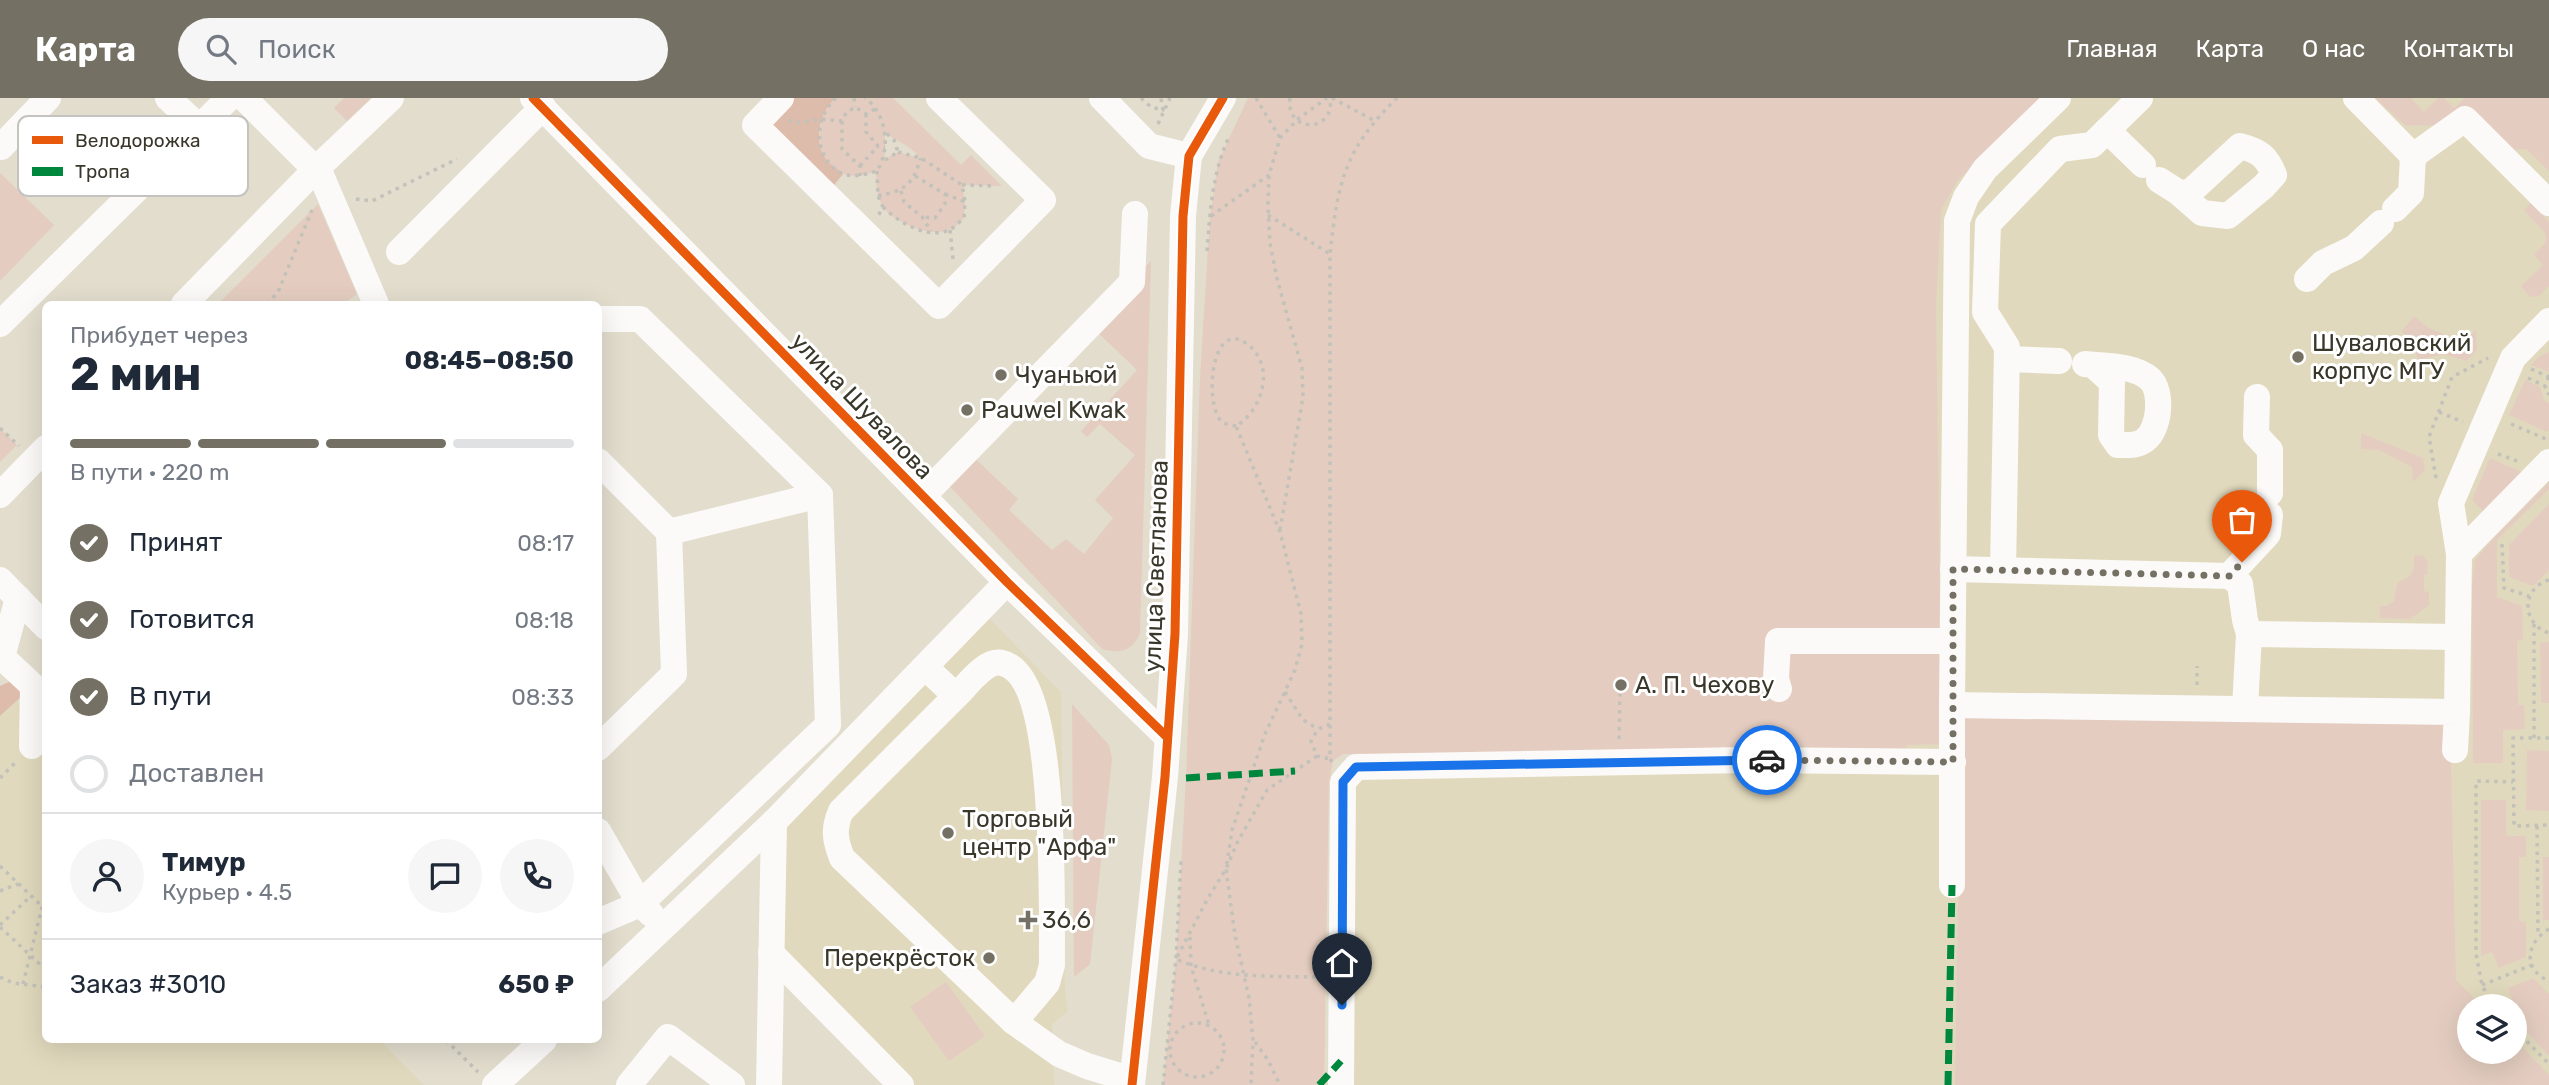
<!DOCTYPE html>
<html lang="ru">
<head>
<meta charset="utf-8">
<style>
  body { margin:0; font-family:Rubik,sans-serif; background:#f6f6f7; color:#1f2937; height:100vh; display:flex; flex-direction:column; font-size:26px; white-space:nowrap }
  * { box-sizing:border-box; margin:0 }
  p { font-size:23px; color:#747a83 }
  .icon { flex:none; width:38px; height:38px; fill:none; stroke:currentColor; stroke-width:2; stroke-linecap:round; stroke-linejoin:round }
  .map { position:relative; flex:1; overflow:hidden }
  .side { position:absolute; left:42px; top:203px; width:560px; height:742px; display:flex; flex-direction:column; background:#fff; border-radius:10px; box-shadow:0 7px 28px #0002 }
  .side>* { flex:none }
  .tools { position:absolute; left:2457px; top:896px; display:grid; gap:14px }
  .tools a { display:grid; place-items:center; width:70px; height:70px; border-radius:50%; background:#fff; box-shadow:0 7px 28px #0002; font-size:35px }
  .pin { position:absolute; display:grid; place-items:center; width:60px; height:60px; color:#fff; margin:-72px -30px; border-radius:50% 50% 50% 0; rotate:-45deg; box-shadow:0 0 7px #0007 }
  .pin .icon { rotate:45deg }
  .courier { position:absolute; display:grid; place-items:center; width:70px; height:70px; margin:-35px; border:5px solid #1a73e8; border-radius:50%; background:#fff; color:#222; box-shadow:0 2px 9px #0007 }
  .headline em { font-style:normal; font-weight:700 }
  .headline div { display:flex; flex-direction:column-reverse }
  .headline { display:flex; align-items:center; justify-content:space-between; height:119px; padding:0 28px }
  h1 { font-size:46px; font-weight:700; line-height:52px }
  .bar { display:grid; grid-template-columns:repeat(4,1fr); gap:10px 7px; align-content:center; height:84px; padding:0 28px }
  .bar i { height:9px; border-radius:5px; background:#e0e1e3 }
  .bar .on { background:#747063 }
  .bar p { grid-column:span 4 }
  .line { display:flex; align-items:center; gap:18px; padding:0 28px; border-top:2px solid #e0e1e3 }
  .line div { flex:1 }
  .round { display:grid; place-items:center; flex:none; width:74px; height:74px; border-radius:37px; background:#f6f6f7 }
  ol { padding:0 28px; list-style:none }
  li { display:flex; align-items:center; gap:21px; height:77px }
  li p { margin-inline-start:auto }
  li .icon { padding:7px; border-radius:50%; background:#747063; color:#fff; stroke-width:4 }
  li:last-child { color:#747a83 }
  li i { width:38px; height:38px; border:4px solid #e0e1e3; border-radius:50% }
  header { display:flex; align-items:center; gap:42px; box-sizing:border-box; height:98px; padding:0 35px; background:#747063; color:#fff }
  header strong { font-size:33px }
  nav { display:flex; gap:38px; margin-inline-start:auto; font-size:24px }
  .search { width:490px; height:63px; background:#f6f6f7; display:flex; align-items:center; gap:18px; box-sizing:border-box; padding:0 24px; border-radius:38px; color:#747a83; font-size:26px }
  .map>svg:first-child { display:block }
</style>
</head>
<body>
<header>
<strong>Карта</strong>
<div class="search"><svg class="icon" aria-label="search" viewBox="0 0 24 24"><circle cx="10" cy="10" r="6"/><path d="M15 15l6 6"/></svg>Поиск</div>
<nav><a>Главная</a><a>Карта</a><a>О нас</a><a>Контакты</a></nav>
</header>
<div class="map">
<svg width="2549" height="987" viewBox="0 0 2549 987">
  <rect width="100%" height="100%" fill="#e2ddcd"/>
  <g fill="#e1d9bd" fill-rule="evenodd">
    <path d="M 1439,0 L 2549,0 L 2549,987 L 1353,987 L 1355,149 ZM 2469,908 L 2515,908 L 2515,954 L 2469,954 Z"/>
    <path d="M 985,516 L 1061,594 L 1065,893 L 1068,913 L 1052,926 L 1054,987 L 912,987 L 780,851 L 784,725 Z"/>
    <path d="M 17,603 L 45,628 L 46,942 L 380,942 L 424,987 L 0,987 L 0,619 Z"/>
  </g>
  <g fill="#e4cdc0" fill-rule="evenodd">
    <path d="M 344,0 L 371,0 L 347,23 L 334,10 Z"/>
    <path d="M 836,0 L 893,0 L 961,67 L 971,57 L 1002,88 L 962,87 L 965,104 L 964,120 C 960,123 956,129 951,131 C 933,141 891,124 882,107 C 876,97 877,85 876,74 C 866,76 854,80 843,76 C 813,62 813,20 836,0 ZM 885,35 C 897,44 910,46 920,60 L 898,54 L 885,61 Z"/>
    <path d="M 1248,0 L 2042,0 L 1958,82 L 1941,112 L 1936,205 L 1942,646 L 1907,647 L 1905,651 L 1897,655 L 1343,656 L 1333,663 L 1329,684 L 1324,987 L 1163,987 L 1176,861 L 1186,680 L 1200,279 L 1210,119 L 1218,64 Z"/>
    <path d="M 2375,0 L 2411,0 L 2424,14 L 2438,0 L 2444,0 L 2454,10 L 2465,0 L 2549,0 L 2549,73 L 2526,51 L 2510,52 L 2467,8 L 2443,28 L 2405,27 Z"/>
    <path d="M 0,75 L 54,127 L 0,183 Z"/>
    <path d="M 2531,105 L 2549,124 L 2549,188 L 2539,198 L 2530,199 L 2521,188 L 2543,167 L 2534,157 L 2546,144 L 2545,135 L 2524,112 Z"/>
    <path d="M 318,106 L 357,196 L 343,206 L 218,206 Z"/>
    <path d="M 1151,163 L 1140,535 C 1133,553 1120,556 1102,551 L 941,379 L 967,353 L 1018,401 L 1009,412 L 1052,452 L 1066,441 L 1084,456 L 1113,420 L 1095,402 L 1135,357 L 1100,326 L 1087,339 L 1081,333 L 1137,272 L 1090,227 Z"/>
    <path d="M 2414,218 L 2427,229 L 2462,245 L 2476,232 L 2477,252 L 2466,263 L 2444,256 L 2418,262 L 2415,252 L 2402,233 Z"/>
    <path d="M 2549,254 L 2549,274 L 2531,267 L 2540,258 Z"/>
    <path d="M 2525,282 L 2540,289 L 2544,302 L 2549,305 L 2549,332 L 2547,334 L 2509,317 Z"/>
    <path d="M 0,330 L 17,347 L 0,364 Z"/>
    <path d="M 2361,335 L 2423,360 L 2425,372 L 2413,384 L 2412,369 L 2379,352 L 2361,351 Z"/>
    <path d="M 2490,360 L 2523,375 L 2483,413 L 2472,402 Z"/>
    <path d="M 2549,384 L 2549,391 L 2497,442 L 2497,499 L 2522,508 L 2523,542 L 2517,543 L 2518,607 L 2524,607 L 2525,631 L 2503,632 L 2503,665 L 2473,665 L 2472,486 L 2475,462 L 2489,445 Z"/>
    <path d="M 2549,406 L 2549,472 L 2533,488 L 2509,479 L 2509,447 Z"/>
    <path d="M 2414,457 L 2424,458 L 2428,464 L 2427,477 L 2424,477 L 2424,493 L 2429,494 L 2429,507 L 2410,521 L 2380,520 L 2380,508 L 2386,508 L 2394,503 L 2397,485 C 2414,477 2414,476 2414,457 Z"/>
    <path d="M 2549,544 L 2549,605 L 2541,605 L 2540,545 Z"/>
    <path d="M 1072,606 L 1109,647 L 1112,661 L 1090,866 L 1074,879 Z"/>
    <path d="M 1961,616 L 2450,623 L 2456,882 L 2482,908 L 2469,908 L 2469,954 L 2515,954 L 2515,942 L 2549,977 L 2549,987 L 1955,987 Z"/>
    <path d="M 2527,652 L 2549,653 L 2549,713 L 2526,712 Z"/>
    <path d="M 2481,702 L 2506,702 L 2506,738 L 2526,738 L 2526,759 L 2519,759 L 2519,823 L 2526,824 L 2526,859 L 2499,870 L 2492,854 L 2481,858 Z"/>
    <rect x="2543" y="759" width="6" height="63"/>
    <path d="M 2533,880 L 2549,896 L 2549,958 L 2515,921 L 2515,908 L 2502,908 L 2512,900 L 2508,890 Z"/>
    <path d="M 946,884 L 985,938 L 949,963 L 910,909 Z"/>
  </g>
  <g fill="#debcab">
    <path d="M 794,0 L 836,0 C 819,14 813,43 826,61 C 830,67 838,71 843,76 L 826,97 L 760,33 Z"/>
    <path d="M 22,578 L 33,588 L 0,618 L 0,588 Z"/>
  </g>
  <g fill="none" stroke-linecap="round" stroke-linejoin="round">
    <g stroke="#c2c1ba" stroke-width="3.5" stroke-dasharray="3.5 5" stroke-linecap="butt">
      <path d="M 836,0 C 813,20 813,62 843,76 C 854,80 866,76 877,73 C 891,51 887,16 865,0"/>
      <path d="M 854,0 L 855,9"/>
      <path d="M 1141,0 L 1151,9 L 1163,12 L 1161,0"/>
      <path d="M 1256,0 L 1280,40"/>
      <path d="M 1290,0 C 1285,36 1336,35 1330,0"/>
      <path d="M 1332,0 L 1375,23"/>
      <path d="M 866,16 L 866,34 L 878,48 L 885,49"/>
      <path d="M 789,22 L 795,25 L 821,21 L 842,23 L 846,15 L 855,9 L 866,16 L 875,11"/>
      <path d="M 842,23 L 842,51 L 860,68 L 860,78"/>
      <path d="M 1158,26 L 1170,0"/>
      <path d="M 885,62 L 898,54 L 894,42 L 886,35"/>
      <path d="M 860,68 L 878,48"/>
      <path d="M 877,73 L 878,98 L 883,109 L 878,118"/>
      <path d="M 915,78 L 945,96 L 945,106 L 935,120 L 922,119"/>
      <path d="M 962,87 L 995,88"/>
      <path d="M 901,93 L 904,104 L 922,119 L 931,133"/>
      <path d="M 945,96 L 965,104"/>
      <path d="M 878,98 C 905,92 912,88 921,60"/>
      <path d="M 356,101 L 372,103 L 457,61"/>
      <path d="M 883,109 C 898,124 929,143 951,131 C 955,129 960,123 964,120 L 965,104 L 962,87 L 921,60 L 898,54"/>
      <path d="M 1268,117 L 1330,156"/>
      <path d="M 1211,118 L 1269,77"/>
      <path d="M 950,132 L 953,161"/>
      <path d="M 1207,153 C 1210,115 1212,77 1228,41"/>
      <path d="M 267,206 L 278,194 L 312,112"/>
      <path d="M 2531,271 L 2549,279"/>
      <path d="M 2549,279 L 2545,288 L 2549,297"/>
      <path d="M 2528,280 L 2545,288"/>
      <path d="M 2439,314 L 2463,324"/>
      <path d="M 2511,326 L 2546,341"/>
      <path d="M 1236,328 C 1231,327 1226,327 1221,323 C 1204,305 1211,219 1247,246 C 1276,267 1263,312 1236,328 L 1280,434 L 1301,516 L 1302,546 L 1295,572 L 1265,636 L 1232,732 L 1226,771 L 1235,837 L 1249,900 L 1253,942 L 1251,987"/>
      <path d="M 0,330 L 19,348"/>
      <path d="M 2498,356 L 2517,363"/>
      <path d="M 2436,380 L 2429,339 L 2452,279 L 2488,260"/>
      <path d="M 1280,432 L 1303,299 L 1302,270 L 1277,181 L 1270,145 L 1268,108 L 1269,77 L 1280,40 L 1299,20 L 1327,0"/>
      <path d="M 2502,446 L 2504,490 L 2529,498"/>
      <path d="M 2549,482 C 2521,490 2521,526 2549,535"/>
      <path d="M 2534,526 L 2534,640"/>
      <path d="M 2197,587 L 2197,568"/>
      <path d="M 1285,594 L 1303,622 L 1318,631"/>
      <path d="M 1330,626 L 1318,631 L 1311,643 L 1317,658 L 1330,661"/>
      <path d="M 2549,640 L 2513,640 L 2514,728 L 2549,727"/>
      <path d="M 1619,641 L 1620,596"/>
      <path d="M 1317,658 L 1267,692 L 1238,743 L 1226,771 L 1208,800 L 1176,861 C 1221,881 1272,878 1321,879"/>
      <path d="M 1332,664 L 1330,661 L 1330,156 C 1338,84 1344,52 1397,0"/>
      <path d="M 0,680 L 16,664"/>
      <path d="M 2537,728 L 2538,838"/>
      <path d="M 0,768 L 46,812"/>
      <path d="M 0,793 L 18,786"/>
      <path d="M 0,827 L 31,798"/>
      <path d="M 0,829 L 46,872"/>
      <path d="M 2549,831 C 2526,845 2522,871 2549,883"/>
      <path d="M 1190,839 L 1191,868 L 1209,927"/>
      <path d="M 0,879 L 13,885 L 46,889"/>
      <path d="M 23,886 L 42,809"/>
      <path d="M 2482,887 L 2532,867"/>
      <path d="M 2493,908 L 2482,887 L 2476,856 L 2476,683 L 2513,684"/>
      <circle cx="1197" cy="952" r="27"/>
      <path d="M 2515,931 L 2549,966"/>
      <path d="M 446,942 L 478,974"/>
      <path d="M 1255,944 L 1268,962 L 1280,987"/>
      <path d="M 1163,987 L 1176,861 L 1181,762"/>
    </g>
    <g stroke="#fbfaf8" stroke-width="26">
      <path d="M 168,0 L 199,29"/>
      <path d="M 244,0 L 321,77 L 376,206"/>
      <path d="M 533,0 L 1007,484 L 1167,639"/>
      <path d="M 781,0 L 755,27 L 939,208 L 1043,102 L 939,0"/>
      <path d="M 1102,0 L 1149,48 L 1189,58"/>
      <path d="M 2058,0 L 1985,71 L 1966,99 L 1957,123 L 1952,607 L 2457,614 L 2455,652"/>
      <path d="M 2356,0 L 2413,58"/>
      <path d="M 2107,32 L 2143,67"/>
      <path d="M 1,49 L 48,0"/>
      <path d="M 2159,82 L 2178,94 L 2189,95 L 2240,48 C 2260,53 2267,59 2274,77 L 2263,89 L 2228,118 L 2202,115 L 2178,94"/>
      <path d="M 2395,111 L 2411,95 L 2413,58 L 2465,21 L 2549,105"/>
      <path d="M 399,154 L 543,9"/>
      <path d="M 2307,181 L 2323,165 L 2354,150 L 2381,125"/>
      <path d="M 184,206 L 315,72 L 391,0"/>
      <path d="M 598,221 L 640,221 L 820,397 L 828,627 L 640,806 L 598,824"/>
      <path d="M 0,226 L 229,0"/>
      <path d="M 2007,261 L 2059,263"/>
      <path d="M 2085,266 C 2105,268 2134,267 2150,281 C 2163,293 2160,331 2145,342 C 2138,348 2127,347 2118,347 L 2111,337 L 2112,284 L 2093,267"/>
      <path d="M 2257,299 L 2256,337 L 2270,352 L 2270,395"/>
      <path d="M 598,363 L 669,434 L 674,576 L 598,650"/>
      <path d="M 0,397 L 46,350"/>
      <path d="M 923,398 L 1132,184 L 1135,116"/>
      <path d="M 669,434 L 820,397"/>
      <path d="M 2459,456 L 2451,405 L 2513,260 L 2549,223"/>
      <path d="M 1953,471 L 2229,478 L 2240,486 L 2245,522 L 2249,536 L 2245,610"/>
      <path d="M 2003,472 L 2007,249 L 1985,214 L 1988,126 L 2060,51 L 2092,47 L 2140,0"/>
      <path d="M 2229,478 L 2268,436 L 2270,417"/>
      <path d="M 0,482 L 46,529"/>
      <path d="M 18,500 L 2,559 L 33,588 L 32,648"/>
      <path d="M 2249,536 L 2456,539"/>
      <path d="M 925,569 L 956,598 C 967,588 985,561 1002,565 C 1060,577 1051,817 1052,867 L 1047,885 L 1014,924"/>
      <path d="M 1779,591 L 1776,581 L 1778,543 L 1952,543"/>
      <path d="M 956,598 L 841,713 C 833,731 835,742 842,760 L 1014,924 L 1059,956 L 1087,968 L 1132,982"/>
      <path d="M 1952,607 L 1952,787"/>
      <path d="M 2457,614 L 2459,456 L 2549,364"/>
      <path d="M 598,733 L 640,806 L 651,816"/>
      <path d="M 771,855 L 901,987"/>
      <path d="M 598,891 L 774,724 L 1007,484"/>
      <path d="M 495,987 L 544,942"/>
      <path d="M 629,987 L 668,939 L 732,987"/>
      <path d="M 769,987 L 774,724"/>
      <path d="M 1132,987 L 1165,679 L 1175,536 L 1183,118 L 1189,58 L 1223,0"/>
      <path d="M 1341,987 L 1343,684 L 1356,669 L 1745,662 L 1953,664"/>
    </g>
    <g stroke="#00873e" stroke-width="7" stroke-dasharray="14 7" stroke-linecap="butt">
      <path d="M 1186,680 L 1295,673"/>
      <path d="M 1319,987 L 1341,963"/>
      <path d="M 1948,987 L 1952,787"/>
    </g>
    <defs>
      <g id="cycleway">
        <path d="M 533,0 L 1007,484 L 1167,639"/>
        <path d="M 1132,987 L 1165,679 L 1175,536 L 1183,118 L 1189,58 L 1223,0"/>
      </g>
    </defs>
    <use href="#cycleway" stroke="#fff" stroke-width="13"/>
    <use href="#cycleway" stroke="#e8590c" stroke-width="9"/>
  </g>
  <g fill="none" stroke-linecap="round" stroke-linejoin="round">
    <path stroke="#747063" stroke-width="7" stroke-dasharray="0 12.6" d="M 1767,662 L 1953,664 L 1953,471 L 2230,478 L 2242,464"/>
    <path stroke="#1a73e8" stroke-width="9" d="M 1342,907 L 1343,684 L 1356,669 L 1767,662"/>
  </g>
  <g fill="#747063" stroke="#fff" stroke-width="2.5">
    <circle cx="2298" cy="259" r="7"/>
    <circle cx="1001" cy="277" r="7"/>
    <circle cx="967" cy="312" r="7"/>
    <circle cx="1621" cy="587" r="7"/>
    <circle cx="948" cy="735" r="7"/>
    <path d="M1024.5 811.5h7v7h7v7h-7v7h-7v-7h-7v-7h7z"/>
    <circle cx="989" cy="860" r="7"/>
  </g>
  <g text-anchor="middle" dominant-baseline="central" stroke-width="6" stroke-linejoin="round" paint-order="stroke">
    <g font-size="24" fill="#39362a" stroke="#fff" text-anchor="start">
      <text x="2312" y="245">Шуваловский<tspan x="2312" dy="28">корпус МГУ</tspan></text>
      <text x="1015" y="277">Чуаньюй</text>
      <text x="981" y="312">Pauwel Kwak</text>
      <text x="1635" y="587">А. П. Чехову</text>
      <text x="962" y="721">Торговый<tspan x="962" dy="28">центр "Арфа"</tspan></text>
      <text x="1042" y="822">36,6</text>
      <text x="975" y="860" text-anchor="end">Перекрёсток</text>
    </g>
    <g font-size="24" fill="#39362a" stroke="#fff">
      <text transform="translate(862 308) rotate(46)">улица Шувалова</text>
      <text transform="translate(1156 468) rotate(-88)">улица Светланова</text>
    </g>
  </g>
  <rect x="18" y="18" width="230" height="80" rx="10" fill="#fff" stroke="#c4c3bf" stroke-width="2"/>
  <rect x="32" y="38" width="31" height="8" fill="#e8590c"/>
  <rect x="32" y="69" width="31" height="9" fill="#00873e"/>
  <g font-size="19" fill="#39362a">
    <text x="75" y="49">Велодорожка</text>
    <text x="75" y="80">Тропа</text>
  </g>
</svg>
<div class="tools">
<a><svg class="icon" aria-label="layers" viewBox="0 0 24 24"><path d="M12 4l9 5-9 5-9-5zM3 14l9 5 9-5"/></svg></a>
</div>
<div class="pin" style="left:2242px;top:464px;background:#ea580c"><svg class="icon" aria-label="bag" viewBox="0 0 24 24"><path d="M5 8h14l-1 12H6zM9 8a3 3 0 0 1 6 0"/></svg></div>
<div class="pin" style="left:1342px;top:907px;background:#1f2937"><svg class="icon" aria-label="home" viewBox="0 0 24 24"><path d="M3 11l9-7 9 7M6 9v11h12V9"/></svg></div>
<div class="courier" style="left:1767px;top:662px"><svg class="icon" aria-label="car" viewBox="0 0 24 24"><path d="M5 17H2v-5l4-1 3-4h7l3 4 3 1v5h-3M9 17h6M6 11h13"/><circle cx="7" cy="17" r="2"/><circle cx="17" cy="17" r="2"/></svg></div>
<section class="side">
<div class="headline"><div><h1>2 мин</h1><p>Прибудет через</p></div><em>08:45–08:50</em></div>
<div class="bar"><i class="on"></i><i class="on"></i><i class="on"></i><i></i><p>В пути · 220 m</p></div>
<ol>
<li><svg class="icon" aria-label="check" viewBox="0 0 24 24"><path d="M5 12l5 5 9-10"/></svg>Принят<p>08:17</p></li>
<li><svg class="icon" aria-label="check" viewBox="0 0 24 24"><path d="M5 12l5 5 9-10"/></svg>Готовится<p>08:18</p></li>
<li><svg class="icon" aria-label="check" viewBox="0 0 24 24"><path d="M5 12l5 5 9-10"/></svg>В пути<p>08:33</p></li>
<li><i></i>Доставлен</li>
</ol>
<div class="line" style="height:126px"><a class="round"><svg class="icon" aria-label="person" viewBox="0 0 24 24"><circle cx="12" cy="8" r="4"/><path d="M4 21q1-7 8-7t8 7"/></svg></a><div><b>Тимур</b><p>Курьер · 4.5</p></div><a class="round"><svg class="icon" aria-label="chat" viewBox="0 0 24 24"><path d="M4 5h16v11H9l-5 4z"/></svg></a><a class="round"><svg class="icon" aria-label="phone" viewBox="0 0 24 24"><path d="M5 4h4l2 5-3 2q2 4 5 5l2-3 5 2v4C11 20 4 13 5 4z"/></svg></a></div>
<div class="line" style="height:91px"><div>Заказ #3010</div><b>650 ₽</b></div>
</section>
</div>
</body>
</html>
